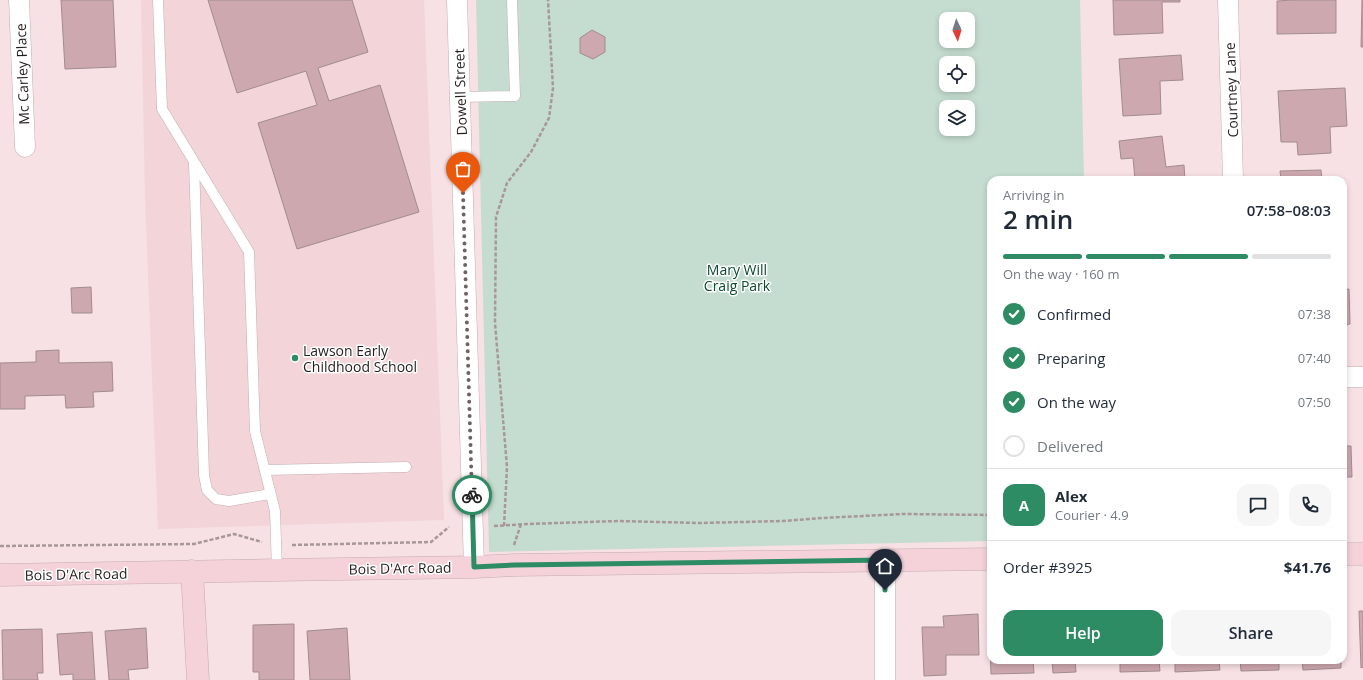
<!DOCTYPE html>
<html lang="en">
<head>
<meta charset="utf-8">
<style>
  body { margin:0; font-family:"Open Sans",sans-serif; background:#f6f6f7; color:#1f2937; height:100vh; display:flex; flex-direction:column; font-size:15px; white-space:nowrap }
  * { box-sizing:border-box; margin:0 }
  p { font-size:13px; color:#747a83 }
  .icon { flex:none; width:22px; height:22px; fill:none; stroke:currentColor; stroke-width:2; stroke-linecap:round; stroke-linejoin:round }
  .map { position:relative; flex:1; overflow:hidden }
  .panel { position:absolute; left:987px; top:176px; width:360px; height:488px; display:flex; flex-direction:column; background:#fff; border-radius:12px; box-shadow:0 2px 6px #0003 }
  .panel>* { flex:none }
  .needle { width:26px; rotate:176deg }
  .buttons { position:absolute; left:939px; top:12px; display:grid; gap:8px }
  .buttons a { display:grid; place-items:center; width:36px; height:36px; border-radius:8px; background:#fff; box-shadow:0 2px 6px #0003; font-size:20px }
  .pin { position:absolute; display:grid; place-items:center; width:34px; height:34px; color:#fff; margin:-41px -17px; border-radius:50% 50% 50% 0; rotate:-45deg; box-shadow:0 0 4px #0007 }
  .pin .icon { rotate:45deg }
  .courier { position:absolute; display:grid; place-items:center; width:40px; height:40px; margin:-20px; border:3px solid #2d8c64; border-radius:50%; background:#fff; color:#222; box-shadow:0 1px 5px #0007 }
  .head em { font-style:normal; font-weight:600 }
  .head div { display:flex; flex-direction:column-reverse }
  .head { display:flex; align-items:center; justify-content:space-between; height:68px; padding:0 16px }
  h1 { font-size:26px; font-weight:600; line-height:30px }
  .bar { display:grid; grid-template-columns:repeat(4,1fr); gap:6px 4px; align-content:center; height:48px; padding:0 16px }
  .bar i { height:5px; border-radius:3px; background:#e0e1e3 }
  .bar .current { background:#2d8c64 }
  .bar p { grid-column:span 4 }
  .line { display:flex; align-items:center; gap:10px; padding:0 16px; border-top:1px solid #e0e1e3 }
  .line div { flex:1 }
  .round { display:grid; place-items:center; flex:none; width:42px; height:42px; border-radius:12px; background:#f6f6f7 }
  ol { padding:0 16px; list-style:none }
  li { display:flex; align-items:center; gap:12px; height:44px }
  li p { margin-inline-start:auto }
  li .icon { padding:4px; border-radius:50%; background:#2d8c64; color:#fff; stroke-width:4 }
  li:last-child { color:#747a83 }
  li i { width:22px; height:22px; border:2px solid #e0e1e3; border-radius:50% }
  .action { display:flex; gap:8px; margin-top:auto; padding:8px 16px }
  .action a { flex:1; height:46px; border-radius:12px; background:#2d8c64; color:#fff; font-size:16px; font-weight:600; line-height:46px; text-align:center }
  .action a+a { background:#f6f6f7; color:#1f2937 }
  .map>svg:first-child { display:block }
</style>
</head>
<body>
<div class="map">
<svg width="1363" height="680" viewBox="0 0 1363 680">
  <rect width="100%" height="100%" fill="#f7e1e4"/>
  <path fill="#f2d4d9" d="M 141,0 L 424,0 L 444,520 L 158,529 L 145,197 Z"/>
  <path fill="#c5ddd0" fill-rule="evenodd" d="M 476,0 L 1080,0 L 1084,180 L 991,180 L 991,541 L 489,552 ZM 946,19 L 968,19 L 968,41 L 946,41 ZM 946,63 L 968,63 L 968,85 L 946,85 ZM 946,107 L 968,107 L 968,129 L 946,129 Z"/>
  <g fill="#cda8ae" stroke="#a08c8f">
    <path d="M 61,0 L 113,0 L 116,67 L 65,69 Z"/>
    <path d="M 208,0 L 352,0 L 368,52 L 318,68 L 329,101 L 380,85 L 419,212 L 297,249 L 258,123 L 317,105 L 306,71 L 237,93 Z"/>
    <path d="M 1113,0 L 1180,0 L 1180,2 L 1162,2 L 1163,33 L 1114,35 Z"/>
    <path d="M 1292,0 L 1336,0 L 1336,33 L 1277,34 L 1277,1 Z"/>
    <path d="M 1362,0 L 1363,0 L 1363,47 L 1361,47 Z"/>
    <path d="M 592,30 L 605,37 L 605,52 L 593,59 L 580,53 L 580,38 Z"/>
    <path d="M 1181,55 L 1183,80 L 1160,81 L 1161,114 L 1123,116 L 1119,59 Z"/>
    <path d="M 1345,88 L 1347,126 L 1330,127 L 1331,153 L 1298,155 L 1297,142 L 1281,142 L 1278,91 Z"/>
    <path d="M 1162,136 L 1166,167 L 1184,165 L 1185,180 L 1135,180 L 1133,158 L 1121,159 L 1119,141 Z"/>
    <path d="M 1321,170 L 1322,180 L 1281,180 L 1280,171 Z"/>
    <path d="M 91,287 L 92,313 L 72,313 L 71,288 Z"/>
    <path d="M 1349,289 L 1350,324 L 1343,325 L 1343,290 Z"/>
    <path d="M 59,350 L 59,363 L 112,362 L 113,391 L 93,392 L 94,407 L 66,408 L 65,395 L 25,396 L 25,409 L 0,409 L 0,363 L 36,362 L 36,351 Z"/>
    <path d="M 1343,446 L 1351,446 L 1352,477 L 1343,477 Z"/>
    <path d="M 1359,611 L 1363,611 L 1363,667 L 1361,668 Z"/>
    <path d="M 978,614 L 979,655 L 946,655 L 946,675 L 924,676 L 922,627 L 944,627 L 943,616 Z"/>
    <path d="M 989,617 L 991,617 L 991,660 L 1033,660 L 1034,673 L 991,674 Z"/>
    <path d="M 294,624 L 294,680 L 259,680 L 259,672 L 253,672 L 253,625 Z"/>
    <path d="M 146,628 L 148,668 L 128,670 L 129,680 L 109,680 L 105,631 Z"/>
    <path d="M 347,628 L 350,680 L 310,680 L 307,631 Z"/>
    <path d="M 42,629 L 43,673 L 37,673 L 38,680 L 3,680 L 2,630 Z"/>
    <path d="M 92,632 L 95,680 L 73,680 L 73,674 L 60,675 L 57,634 Z"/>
    <path d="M 1052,660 L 1075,660 L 1076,672 L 1053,673 Z"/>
    <path d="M 1120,660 L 1159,660 L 1160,671 L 1120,672 Z"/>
    <path d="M 1175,660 L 1219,660 L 1220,670 L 1175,672 Z"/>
    <path d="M 1240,660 L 1279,660 L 1279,670 L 1241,671 Z"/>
    <path d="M 1302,660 L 1341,660 L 1341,668 L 1303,670 Z"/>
  </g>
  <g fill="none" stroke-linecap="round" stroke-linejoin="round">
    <defs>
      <g id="lane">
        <path d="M 158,0 L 162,109 L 249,252 L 255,431 L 275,511 L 277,570"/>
        <path d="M 460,97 L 515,96 L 512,0"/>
        <path d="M 194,163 L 204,475 L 207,490 L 216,499 L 229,501 L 270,494"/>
        <path d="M 265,470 L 406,467"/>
      </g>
      <g id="street">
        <path d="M 19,0 L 25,147"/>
        <path d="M 457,0 L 474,567"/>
        <path d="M 1228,0 L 1233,180"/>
        <path d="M 1343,377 L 1363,377"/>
        <path d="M 885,560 L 885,680"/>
      </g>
      <g id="secondary">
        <path d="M 1343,554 L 1363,554"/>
        <path d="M 192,571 L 198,680"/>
        <path d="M 0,575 L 277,570 L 474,567 L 515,565 L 991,559"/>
      </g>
    </defs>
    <use href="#lane" stroke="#c2adb0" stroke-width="11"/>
    <use href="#street" stroke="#c2adb0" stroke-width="21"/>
    <use href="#secondary" stroke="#c2adb0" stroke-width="23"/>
    <g stroke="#a89799" stroke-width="2.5" stroke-dasharray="4 2" stroke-linecap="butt">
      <path d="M 494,526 L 527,524 L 618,521 L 700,523 L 783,521 L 822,518 L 903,514 L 991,515"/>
      <path d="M 504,526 L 507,467 L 495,323 L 496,217 L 507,183 L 531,152 L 549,118 L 553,88 L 548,0"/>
      <path d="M 292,545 L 431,542 L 449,527"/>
      <path d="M 514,545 L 521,524"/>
      <path d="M 0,546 L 194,544 L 234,534 L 262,542"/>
    </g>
    <use href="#lane" stroke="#fff" stroke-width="10"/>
    <use href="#street" stroke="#fff" stroke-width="20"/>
    <use href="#secondary" stroke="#f5d1da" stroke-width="22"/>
  </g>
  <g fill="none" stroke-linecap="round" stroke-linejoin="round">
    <path stroke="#6e6263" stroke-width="4" stroke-dasharray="0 7.2" d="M 463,193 L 472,495"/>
    <path stroke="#2d8c64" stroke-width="5" d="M 472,495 L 474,567 L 515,565 L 885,560 L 885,590"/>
  </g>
  <circle fill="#2d8c64" stroke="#fff" stroke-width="1.5" cx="295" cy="358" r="4"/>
  <g text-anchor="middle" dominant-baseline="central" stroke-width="3" stroke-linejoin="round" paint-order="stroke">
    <g font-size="14" fill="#241d1e" stroke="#fff">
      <text transform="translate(22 74) rotate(-92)">Mc Carley Place</text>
      <text transform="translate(1231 90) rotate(-92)">Courtney Lane</text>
      <text transform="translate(460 92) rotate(-92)">Dowell Street</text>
      <text transform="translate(400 568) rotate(-1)">Bois D'Arc Road</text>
      <text transform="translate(76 574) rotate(-1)">Bois D'Arc Road</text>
    </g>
    <g font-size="14" fill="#094930" stroke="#fff">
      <text x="737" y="269">Mary Will<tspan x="737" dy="16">Craig Park</tspan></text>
    </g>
    <g font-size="14" fill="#241d1e" stroke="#fff" text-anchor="start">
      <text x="303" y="350">Lawson Early<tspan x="303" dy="16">Childhood School</tspan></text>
    </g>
  </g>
</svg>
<div class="buttons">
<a><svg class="needle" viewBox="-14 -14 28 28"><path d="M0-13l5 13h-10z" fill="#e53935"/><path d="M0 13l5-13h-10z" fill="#747a83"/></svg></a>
<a><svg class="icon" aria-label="locate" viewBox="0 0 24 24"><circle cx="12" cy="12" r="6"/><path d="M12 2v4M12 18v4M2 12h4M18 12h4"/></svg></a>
<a><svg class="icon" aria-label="layers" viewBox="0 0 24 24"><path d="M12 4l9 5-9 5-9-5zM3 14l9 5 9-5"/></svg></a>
</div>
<div class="pin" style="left:463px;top:193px;background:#ea580c"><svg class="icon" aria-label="bag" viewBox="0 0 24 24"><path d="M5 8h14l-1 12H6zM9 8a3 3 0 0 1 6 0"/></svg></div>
<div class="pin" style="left:885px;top:590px;background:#1f2937"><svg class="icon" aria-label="home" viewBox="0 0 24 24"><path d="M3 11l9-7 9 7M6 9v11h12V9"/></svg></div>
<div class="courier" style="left:472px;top:495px"><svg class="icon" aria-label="bike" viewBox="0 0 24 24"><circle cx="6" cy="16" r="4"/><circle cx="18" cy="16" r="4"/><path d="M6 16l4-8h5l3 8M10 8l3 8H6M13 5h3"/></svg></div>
<section class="panel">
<div class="head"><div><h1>2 min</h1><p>Arriving in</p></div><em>07:58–08:03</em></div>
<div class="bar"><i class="current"></i><i class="current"></i><i class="current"></i><i></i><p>On the way · 160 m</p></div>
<ol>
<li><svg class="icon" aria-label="check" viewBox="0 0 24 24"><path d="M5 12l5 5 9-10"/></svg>Confirmed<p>07:38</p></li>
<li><svg class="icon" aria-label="check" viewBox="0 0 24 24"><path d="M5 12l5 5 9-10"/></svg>Preparing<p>07:40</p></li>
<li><svg class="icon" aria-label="check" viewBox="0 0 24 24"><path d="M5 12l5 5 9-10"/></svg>On the way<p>07:50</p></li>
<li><i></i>Delivered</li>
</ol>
<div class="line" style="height:72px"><b class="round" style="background:#2d8c64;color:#fff">A</b><div><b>Alex</b><p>Courier · 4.9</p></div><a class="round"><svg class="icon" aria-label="chat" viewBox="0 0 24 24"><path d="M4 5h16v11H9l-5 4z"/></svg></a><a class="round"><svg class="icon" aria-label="phone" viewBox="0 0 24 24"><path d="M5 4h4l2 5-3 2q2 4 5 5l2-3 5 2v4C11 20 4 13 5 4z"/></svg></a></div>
<div class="line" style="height:52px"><div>Order #3925</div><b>$41.76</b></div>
<div class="action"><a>Help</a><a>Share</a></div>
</section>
</div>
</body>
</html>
